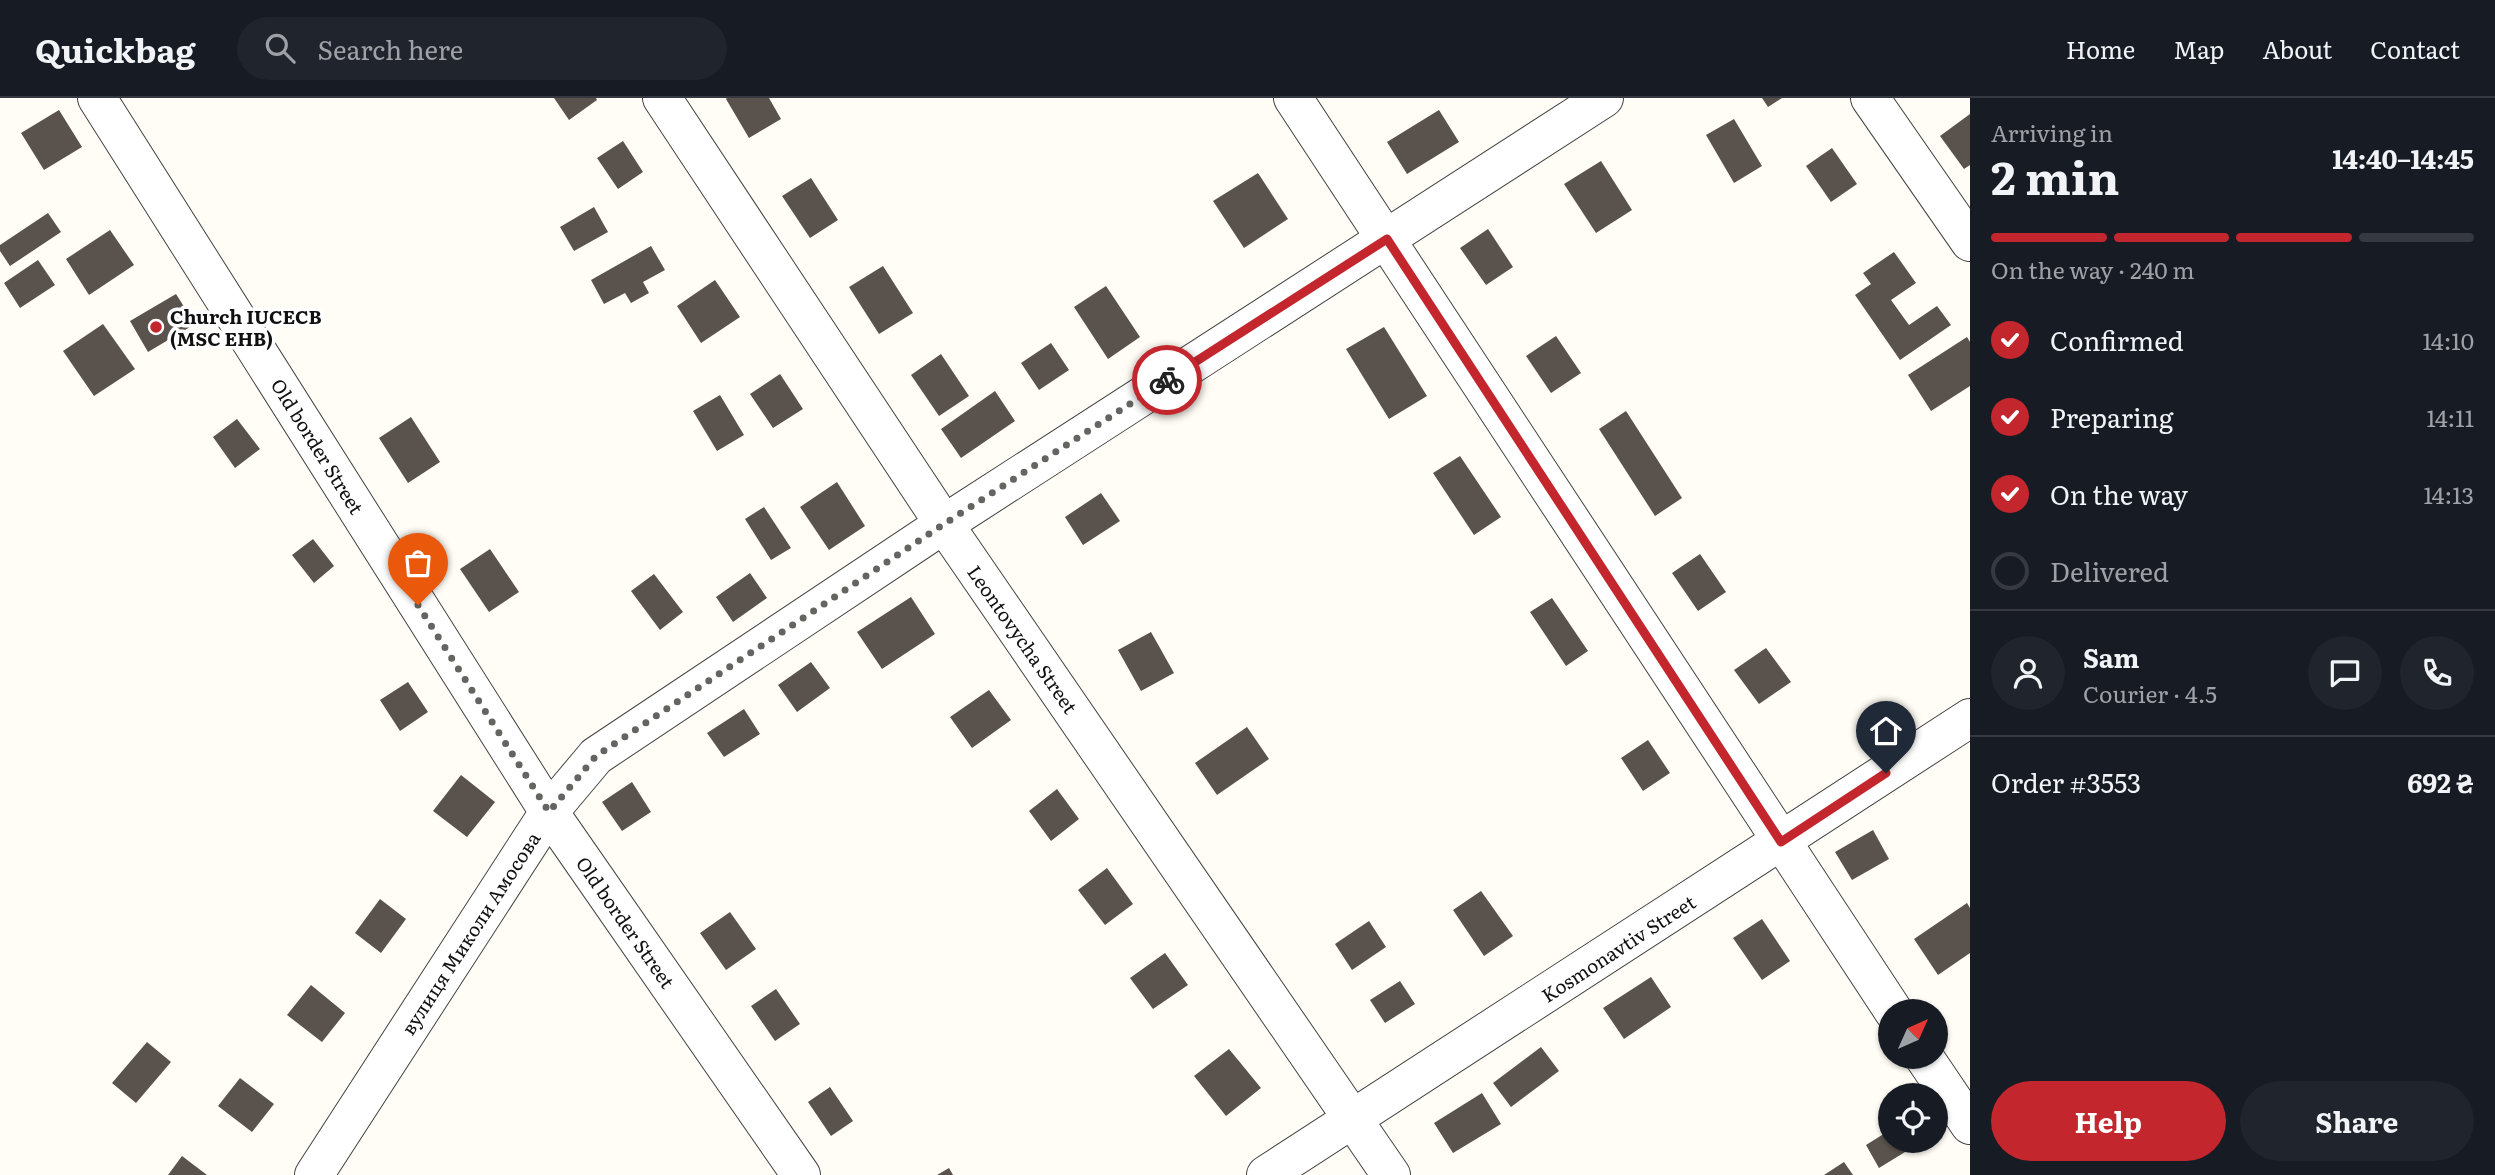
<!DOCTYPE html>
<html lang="en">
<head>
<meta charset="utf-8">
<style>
  body { margin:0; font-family:Literata,serif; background:#20242c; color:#f1f3f6; height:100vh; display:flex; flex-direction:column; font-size:26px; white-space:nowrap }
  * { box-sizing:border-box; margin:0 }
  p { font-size:23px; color:#9ea1a6 }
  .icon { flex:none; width:38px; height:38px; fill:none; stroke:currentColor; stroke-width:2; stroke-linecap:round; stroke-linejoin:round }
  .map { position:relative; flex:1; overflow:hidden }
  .details { display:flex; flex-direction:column; background:#171b24; width:525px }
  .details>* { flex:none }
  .needle { width:46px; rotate:45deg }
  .fabs { position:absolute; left:1878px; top:901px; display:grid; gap:14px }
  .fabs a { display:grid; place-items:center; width:70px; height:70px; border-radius:50%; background:#171b24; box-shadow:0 2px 5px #0004; font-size:35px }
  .pin { position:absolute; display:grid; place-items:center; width:60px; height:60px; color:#fff; margin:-72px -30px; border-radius:50% 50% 50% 0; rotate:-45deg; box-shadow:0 0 7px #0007 }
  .pin .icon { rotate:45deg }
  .courier { position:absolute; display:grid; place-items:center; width:70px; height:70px; margin:-35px; border:5px solid #c4262e; border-radius:50%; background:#fff; color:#222; box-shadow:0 2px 9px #0007 }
  .head em { font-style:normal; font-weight:700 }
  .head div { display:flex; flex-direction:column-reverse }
  .head { display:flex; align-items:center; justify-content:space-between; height:119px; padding:0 21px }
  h1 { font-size:46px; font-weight:700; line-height:52px }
  .bar { display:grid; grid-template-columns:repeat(4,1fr); gap:10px 7px; align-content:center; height:84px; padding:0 21px }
  .bar i { height:9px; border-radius:5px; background:#363941 }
  .bar .on { background:#c4262e }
  .bar p { grid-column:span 4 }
  .line { display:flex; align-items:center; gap:18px; padding:0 21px; border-top:2px solid #363941 }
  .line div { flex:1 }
  .round { display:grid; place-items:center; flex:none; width:74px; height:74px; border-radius:37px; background:#20242c }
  ol { padding:0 21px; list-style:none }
  li { display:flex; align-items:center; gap:21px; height:77px }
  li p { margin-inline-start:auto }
  li .icon { padding:7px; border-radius:50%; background:#c4262e; color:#fff; stroke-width:4 }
  li:last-child { color:#9ea1a6 }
  li i { width:38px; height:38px; border:4px solid #363941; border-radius:50% }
  .primary-button { display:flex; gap:14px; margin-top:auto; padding:14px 21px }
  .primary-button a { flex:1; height:80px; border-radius:42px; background:#c4262e; color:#fff; font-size:28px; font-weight:700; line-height:80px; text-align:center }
  .primary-button a+a { background:#20242c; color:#f1f3f6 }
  header { display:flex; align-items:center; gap:42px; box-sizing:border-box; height:98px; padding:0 35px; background:#171b24; border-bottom:2px solid #363941 }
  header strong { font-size:33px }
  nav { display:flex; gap:38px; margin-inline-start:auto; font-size:24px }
  .search { width:490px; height:63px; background:#20242c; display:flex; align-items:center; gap:18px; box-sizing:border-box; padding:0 24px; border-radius:38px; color:#9ea1a6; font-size:26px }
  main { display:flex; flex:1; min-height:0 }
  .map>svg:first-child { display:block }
</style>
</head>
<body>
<header>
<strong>Quickbag</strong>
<div class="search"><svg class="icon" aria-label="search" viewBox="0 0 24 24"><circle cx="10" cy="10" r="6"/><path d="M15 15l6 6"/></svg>Search here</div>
<nav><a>Home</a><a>Map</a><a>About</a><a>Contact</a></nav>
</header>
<main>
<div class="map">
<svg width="1970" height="1077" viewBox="0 0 1970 1077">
  <rect width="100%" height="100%" fill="#fffdf5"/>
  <g fill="#5a524d">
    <path d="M 554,0 L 596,0 L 597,2 L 569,22 Z"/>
    <path d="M 727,0 L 769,0 L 781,21 L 749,40 L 726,1 Z"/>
    <path d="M 1762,0 L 1782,0 L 1768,9 Z"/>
    <path d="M 59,12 L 82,49 L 44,72 L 21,35 Z"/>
    <path d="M 1439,12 L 1459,44 L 1407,76 L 1387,44 Z"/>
    <path d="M 1970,16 L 1970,67 L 1964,71 L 1940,38 Z"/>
    <path d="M 1734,21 L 1762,68 L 1734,85 L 1706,37 Z"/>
    <path d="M 623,43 L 643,74 L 618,91 L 597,60 Z"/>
    <path d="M 1832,50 L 1857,86 L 1831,104 L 1806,68 Z"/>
    <path d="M 1601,63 L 1632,112 L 1596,135 L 1564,86 Z"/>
    <path d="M 1258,75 L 1288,121 L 1244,150 L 1213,103 Z"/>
    <path d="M 811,80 L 838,122 L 810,140 L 782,98 Z"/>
    <path d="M 594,109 L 608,134 L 574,153 L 560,129 Z"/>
    <path d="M 48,115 L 61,134 L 10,168 L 0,153 L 0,147 Z"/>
    <path d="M 1488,131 L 1513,169 L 1486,187 L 1460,150 Z"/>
    <path d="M 110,132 L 134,167 L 89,197 L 66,161 Z"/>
    <path d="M 651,148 L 665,172 L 643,184 L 649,195 L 631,205 L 625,195 L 604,206 L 591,182 Z"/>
    <path d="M 1894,154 L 1916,185 L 1891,202 L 1909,227 L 1937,208 L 1951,227 L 1900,262 L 1855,197 L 1871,186 L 1863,175 Z"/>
    <path d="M 38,162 L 55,187 L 20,210 L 4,185 Z"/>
    <path d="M 883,168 L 913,215 L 879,236 L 849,189 Z"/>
    <path d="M 715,182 L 740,219 L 701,245 L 677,208 Z"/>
    <path d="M 1106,188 L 1140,239 L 1108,261 L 1074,209 Z"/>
    <path d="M 176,196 L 195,226 L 148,254 L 130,223 Z"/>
    <path d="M 103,226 L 135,271 L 94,298 L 63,253 Z"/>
    <path d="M 1384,229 L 1427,298 L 1389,321 L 1346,251 Z"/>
    <path d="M 1556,238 L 1581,275 L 1551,295 L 1526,258 Z"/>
    <path d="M 1967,239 L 1970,244 L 1970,288 L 1931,313 L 1908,277 Z"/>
    <path d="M 1051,245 L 1069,272 L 1039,292 L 1021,265 Z"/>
    <path d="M 941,256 L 969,298 L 939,318 L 911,277 Z"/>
    <path d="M 780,276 L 803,311 L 773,330 L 750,296 Z"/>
    <path d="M 995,293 L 1015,323 L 961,360 L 941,331 Z"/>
    <path d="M 720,297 L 744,337 L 717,353 L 693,313 Z"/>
    <path d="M 1626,313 L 1682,400 L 1655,418 L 1599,331 Z"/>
    <path d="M 411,319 L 440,364 L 408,385 L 379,340 Z"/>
    <path d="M 237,321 L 260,351 L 235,370 L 213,339 Z"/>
    <path d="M 1460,358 L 1501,419 L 1474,437 L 1433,375 Z"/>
    <path d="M 837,384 L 865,428 L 829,452 L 800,409 Z"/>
    <path d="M 1101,395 L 1120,423 L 1083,447 L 1065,419 Z"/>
    <path d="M 764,409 L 791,450 L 771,462 L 745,421 Z"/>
    <path d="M 313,441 L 334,468 L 314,485 L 292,457 Z"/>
    <path d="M 490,451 L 519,494 L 489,514 L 460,471 Z"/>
    <path d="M 1700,456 L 1726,494 L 1698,513 L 1672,475 Z"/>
    <path d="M 750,475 L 767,500 L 733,524 L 716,499 Z"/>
    <path d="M 654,476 L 683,514 L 660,532 L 631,493 Z"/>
    <path d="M 911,499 L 935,536 L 882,571 L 857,534 Z"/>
    <path d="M 1552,500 L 1588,553 L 1566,568 L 1530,514 Z"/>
    <path d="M 1151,534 L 1174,575 L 1141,593 L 1118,552 Z"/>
    <path d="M 1766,550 L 1791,584 L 1759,606 L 1734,572 Z"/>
    <path d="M 811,564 L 830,590 L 797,614 L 778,587 Z"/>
    <path d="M 408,584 L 428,614 L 400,633 L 380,602 Z"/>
    <path d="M 989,592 L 1011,622 L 972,650 L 950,619 Z"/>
    <path d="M 744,611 L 760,636 L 724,659 L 707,635 Z"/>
    <path d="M 1247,629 L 1269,661 L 1217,697 L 1195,665 Z"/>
    <path d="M 1648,642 L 1670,675 L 1643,693 L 1621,660 Z"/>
    <path d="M 461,677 L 495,704 L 467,739 L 433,713 Z"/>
    <path d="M 632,684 L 651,714 L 622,733 L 602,704 Z"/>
    <path d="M 1057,691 L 1079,721 L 1051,743 L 1029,713 Z"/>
    <path d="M 1873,732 L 1889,761 L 1852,782 L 1835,754 Z"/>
    <path d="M 1107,770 L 1133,806 L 1105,827 L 1078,792 Z"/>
    <path d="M 1481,793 L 1513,838 L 1484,858 L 1453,812 Z"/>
    <path d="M 380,801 L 406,821 L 381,855 L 355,835 Z"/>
    <path d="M 1967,805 L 1970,810 L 1970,855 L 1938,877 L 1914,841 Z"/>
    <path d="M 730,814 L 756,851 L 726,872 L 700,835 Z"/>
    <path d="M 1762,821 L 1790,863 L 1762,882 L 1733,840 Z"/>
    <path d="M 1369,823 L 1386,849 L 1352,872 L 1335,846 Z"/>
    <path d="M 1165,855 L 1188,887 L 1153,911 L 1130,880 Z"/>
    <path d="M 1651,879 L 1671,909 L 1624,941 L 1603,910 Z"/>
    <path d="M 1400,883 L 1415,906 L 1385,925 L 1370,902 Z"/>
    <path d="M 311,887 L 345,915 L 322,944 L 287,917 Z"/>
    <path d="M 776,891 L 800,926 L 775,943 L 751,908 Z"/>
    <path d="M 147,944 L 171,964 L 136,1005 L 112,985 Z"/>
    <path d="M 1541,949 L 1559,973 L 1511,1009 L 1493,985 Z"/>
    <path d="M 1229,951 L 1261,990 L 1226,1018 L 1194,978 Z"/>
    <path d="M 240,980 L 274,1006 L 252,1034 L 218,1008 Z"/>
    <path d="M 830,989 L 853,1023 L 831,1038 L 808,1004 Z"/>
    <path d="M 1482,995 L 1501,1026 L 1453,1055 L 1434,1025 Z"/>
    <path d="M 1890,1032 L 1890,1043 L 1923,1043 L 1879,1070 L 1866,1047 Z"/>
    <path d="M 182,1058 L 207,1077 L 168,1077 Z"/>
    <path d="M 1844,1064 L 1853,1077 L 1824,1077 Z"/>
    <path d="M 949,1070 L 953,1077 L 937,1077 Z"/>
  </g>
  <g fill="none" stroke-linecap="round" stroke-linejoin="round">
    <defs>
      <g id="minor">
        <path d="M 97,0 L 549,714 L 801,1077"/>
        <path d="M 662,0 L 944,426 L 1391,1077"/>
        <path d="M 1293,0 L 1894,914"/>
        <path d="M 1870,0 L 1970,144"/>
        <path d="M 1924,959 L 1970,1027"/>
        <path d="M 314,1077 L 549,714 L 596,658 L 944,426 L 1604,0"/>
        <path d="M 1266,1077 L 1970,620"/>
      </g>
    </defs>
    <use href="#minor" stroke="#444" stroke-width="40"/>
    <use href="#minor" stroke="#fff" stroke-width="38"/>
  </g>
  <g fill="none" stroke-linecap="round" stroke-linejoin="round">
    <path stroke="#646461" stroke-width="7" stroke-dasharray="0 12.6" d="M 418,507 L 549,714 L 596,658 L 944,426 L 1167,282"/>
    <path stroke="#c4262e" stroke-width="9" d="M 1167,282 L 1387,141 L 1781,744 L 1886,675"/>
  </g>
  <circle fill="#c4262e" stroke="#fff" stroke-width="2.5" cx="156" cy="229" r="7"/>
  <g text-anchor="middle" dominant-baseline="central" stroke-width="7" stroke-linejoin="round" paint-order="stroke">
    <g font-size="19" font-weight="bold" fill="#111" stroke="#fff" text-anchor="start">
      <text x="170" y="218">Church IUCECB<tspan x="170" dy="22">(MSC EHB)</tspan></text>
    </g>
    <g font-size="19" fill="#111" stroke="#fff">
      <text transform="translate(318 348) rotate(58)">Old border Street</text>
      <text transform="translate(1023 541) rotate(55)">Leontovycha Street</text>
      <text transform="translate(626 824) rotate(55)">Old border Street</text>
      <text transform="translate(470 835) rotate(-57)">вулиця Миколи Амосова</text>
      <text transform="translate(1618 850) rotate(-33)">Kosmonavtiv Street</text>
    </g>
  </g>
</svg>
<div class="fabs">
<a><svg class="needle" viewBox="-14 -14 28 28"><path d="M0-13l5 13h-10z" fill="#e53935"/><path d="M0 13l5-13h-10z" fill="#9ea1a6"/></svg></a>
<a><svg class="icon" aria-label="locate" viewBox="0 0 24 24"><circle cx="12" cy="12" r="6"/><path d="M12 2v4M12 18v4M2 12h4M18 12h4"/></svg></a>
</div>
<div class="pin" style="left:418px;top:507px;background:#ea580c"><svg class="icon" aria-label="bag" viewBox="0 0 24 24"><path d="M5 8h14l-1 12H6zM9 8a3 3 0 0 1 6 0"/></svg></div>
<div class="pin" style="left:1886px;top:675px;background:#1f2937"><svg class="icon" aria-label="home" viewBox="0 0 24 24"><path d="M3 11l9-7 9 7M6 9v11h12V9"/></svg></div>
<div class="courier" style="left:1167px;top:282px"><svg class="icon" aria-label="bike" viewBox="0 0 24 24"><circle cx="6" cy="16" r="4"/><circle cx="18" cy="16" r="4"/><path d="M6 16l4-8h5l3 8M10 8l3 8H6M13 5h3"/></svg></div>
</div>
<section class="details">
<div class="head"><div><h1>2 min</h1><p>Arriving in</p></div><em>14:40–14:45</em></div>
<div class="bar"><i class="on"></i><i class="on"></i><i class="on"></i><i></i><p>On the way · 240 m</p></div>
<ol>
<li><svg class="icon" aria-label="check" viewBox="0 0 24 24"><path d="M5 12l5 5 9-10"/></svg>Confirmed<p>14:10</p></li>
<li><svg class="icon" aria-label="check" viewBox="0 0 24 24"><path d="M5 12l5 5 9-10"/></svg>Preparing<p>14:11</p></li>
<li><svg class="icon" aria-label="check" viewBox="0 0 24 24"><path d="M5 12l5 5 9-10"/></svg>On the way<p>14:13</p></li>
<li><i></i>Delivered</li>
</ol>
<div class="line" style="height:126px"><a class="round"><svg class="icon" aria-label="person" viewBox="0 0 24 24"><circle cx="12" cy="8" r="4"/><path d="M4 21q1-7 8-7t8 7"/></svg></a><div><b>Sam</b><p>Courier · 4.5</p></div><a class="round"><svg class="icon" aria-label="chat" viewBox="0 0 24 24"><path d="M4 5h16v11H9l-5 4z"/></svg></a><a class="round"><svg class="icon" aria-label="phone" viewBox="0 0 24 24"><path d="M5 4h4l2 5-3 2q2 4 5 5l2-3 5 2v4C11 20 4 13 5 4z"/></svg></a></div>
<div class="line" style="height:91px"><div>Order #3553</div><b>692 ₴</b></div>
<div class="primary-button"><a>Help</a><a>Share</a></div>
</section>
</main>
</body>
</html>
